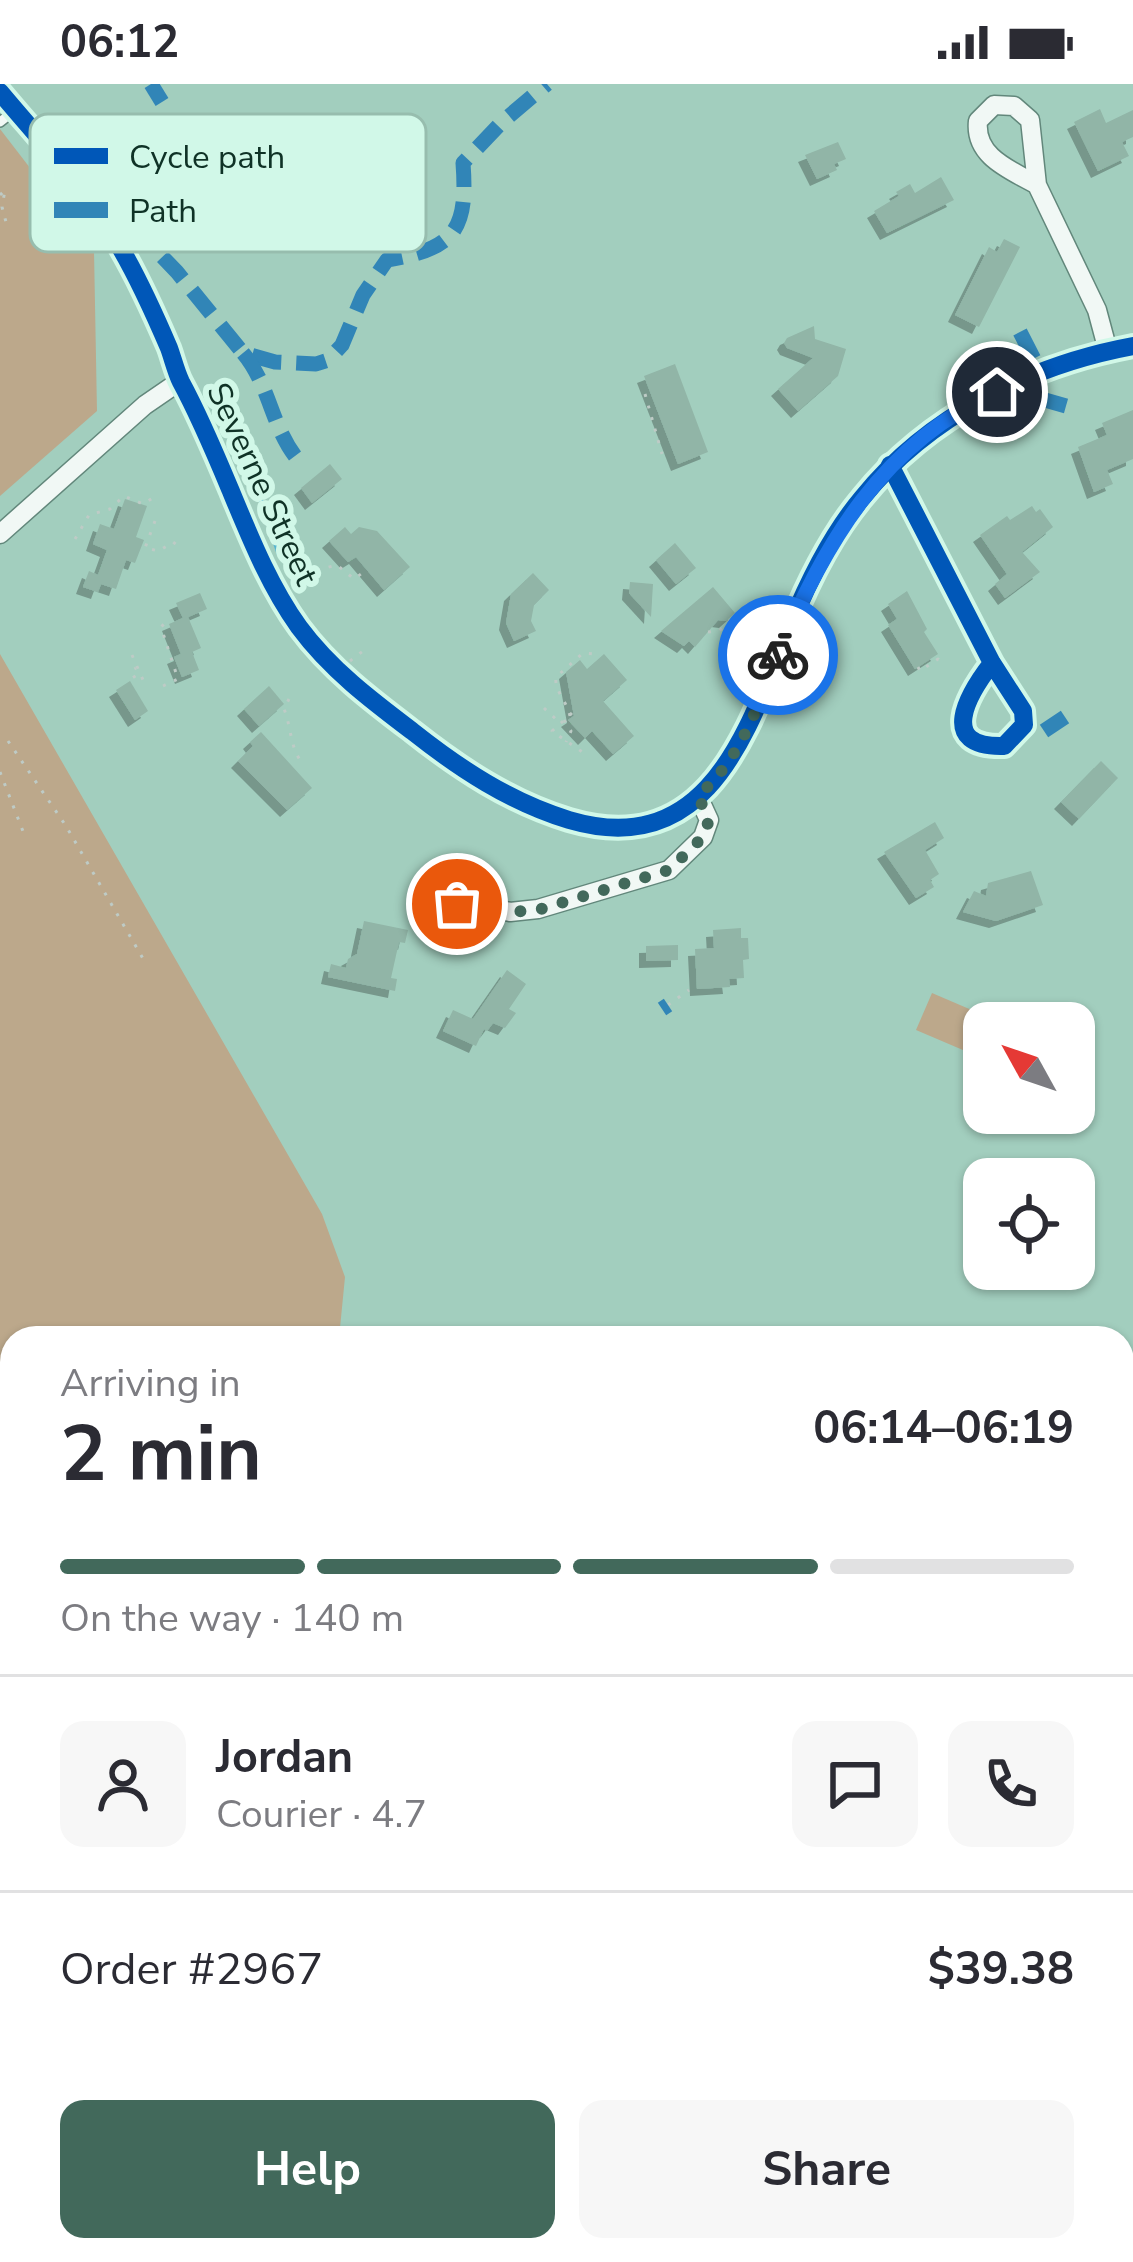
<!DOCTYPE html>
<html lang="en">
<head>
<meta charset="utf-8">
<style>
  body { margin:0; font-family:"Nunito Sans",sans-serif; background:#f7f7f7; color:#2b2b33; height:100vh; display:flex; flex-direction:column; font-size:45px; white-space:nowrap }
  * { box-sizing:border-box; margin:0 }
  p { font-size:39px; color:#7c7c81 }
  .icon { flex:none; width:66px; height:66px; fill:none; stroke:currentColor; stroke-width:2; stroke-linecap:round; stroke-linejoin:round }
  .map { position:relative; flex:1; overflow:hidden }
  .side { position:absolute; left:0px; top:1242px; width:1134px; height:936px; display:flex; flex-direction:column; background:#fff; border-radius:36px 36px 0 0; box-shadow:0 3px 9px #0004 }
  .side>* { flex:none }
  .needle { width:78px; rotate:310deg }
  .fabs { position:absolute; left:963px; top:918px; display:grid; gap:24px }
  .fabs a { display:grid; place-items:center; width:132px; height:132px; border-radius:24px; background:#fff; box-shadow:0 3px 9px #0004; font-size:60px }
  .pin { position:absolute; display:grid; place-items:center; width:102px; height:102px; color:#fff; margin:-51px; border:6px solid #fff; border-radius:50%; box-shadow:0 3px 12px #0007 }
  .courier { position:absolute; display:grid; place-items:center; width:120px; height:120px; margin:-60px; border:9px solid #1a73e8; border-radius:50%; background:#fff; color:#222; box-shadow:0 3px 15px #0007 }
  .head em { font-style:normal; font-weight:700 }
  .head div { display:flex; flex-direction:column-reverse }
  .head { display:flex; align-items:center; justify-content:space-between; height:204px; padding:0 60px }
  h1 { font-size:78px; font-weight:700; line-height:90px }
  .bar { display:grid; grid-template-columns:repeat(4,1fr); gap:18px 12px; align-content:center; height:144px; padding:0 60px }
  .bar i { height:15px; border-radius:9px; background:#e1e1e2 }
  .bar .active { background:#42695b }
  .bar p { grid-column:span 4 }
  .line { display:flex; align-items:center; gap:30px; padding:0 60px; border-top:3px solid #e1e1e2 }
  .line div { flex:1 }
  .round { display:grid; place-items:center; flex:none; width:126px; height:126px; border-radius:24px; background:#f7f7f7 }
  .cta { display:flex; gap:24px; margin-top:auto; padding:24px 60px }
  .cta a { flex:1; height:138px; border-radius:24px; background:#42695b; color:#fff; font-size:48px; font-weight:700; line-height:138px; text-align:center }
  .cta a+a { background:#f7f7f7; color:#2b2b33 }
  .status { display:flex; justify-content:space-between; align-items:center; height:84px; padding:0 60px; background:#fff; direction:ltr }
  .status svg { height:33px; fill:currentColor }
  .map>svg:first-child { display:block }
</style>
</head>
<body>
<div class="status"><b>06:12</b><svg viewBox="0 0 49 12"><path d="M0 12V9h3v3zM5 12V6h3v6zM10 12V3h3v9zM15 12V0h3v12zM26 1h20v11H26zM47 4h2v5h-2z"/></svg></div>
<div class="map">
<svg width="1133" height="2178" viewBox="0 0 1133 2178">
  <defs>
    <filter id="shadow"><feDropShadow dx="-7" dy="7" stdDeviation="0" flood-color="#0004"/></filter>
  </defs>
  <rect width="100%" height="100%" fill="#a2cebe"/>
  <g fill="#bca88b">
    <path d="M 0,45 L 94,167 L 97,327 L 0,412 Z"/>
    <path d="M 0,570 L 322,1130 L 345,1193 L 339,1254 L 12,1254 L 12,2166 L 507,2166 L 508,2178 L 0,2178 Z"/>
    <path d="M 932,909 L 1002,939 L 984,939 L 984,975 L 916,946 Z"/>
  </g>
  <g fill="none" stroke-linecap="round" stroke-linejoin="round">
    <path stroke="#56b6d0" stroke-width="4.5" d="M 261,417 L 279,470"/>
  </g>
  <g fill="#91b5a7" filter="url(#shadow)">
    <path d="M 1100,25 L 1106,39 L 1133,26 L 1133,53 L 1122,58 L 1129,72 L 1098,87 L 1074,38 Z"/>
    <path d="M 838,58 L 846,75 L 834,80 L 837,86 L 817,95 L 805,71 Z"/>
    <path d="M 941,93 L 954,116 L 887,149 L 874,127 L 899,112 L 896,108 L 910,100 L 915,109 Z"/>
    <path d="M 1004,155 L 1020,163 L 979,243 L 955,231 L 989,163 L 997,168 Z"/>
    <path d="M 814,242 L 815,255 L 846,265 L 838,292 L 798,327 L 778,305 L 813,274 L 787,264 L 784,259 L 787,254 Z"/>
    <path d="M 675,280 L 708,368 L 678,380 L 644,292 Z"/>
    <path d="M 1133,326 L 1133,375 L 1107,386 L 1113,400 L 1094,408 L 1078,363 L 1107,351 L 1102,339 Z"/>
    <path d="M 330,380 L 342,395 L 312,419 L 301,404 Z"/>
    <path d="M 125,415 L 147,422 L 136,453 L 144,456 L 135,479 L 126,476 L 116,505 L 101,500 L 98,508 L 83,503 L 89,487 L 98,491 L 107,466 L 93,460 L 100,440 L 114,445 Z"/>
    <path d="M 1032,422 L 1036,428 L 1040,425 L 1053,443 L 1022,468 L 1040,488 L 1005,514 L 995,500 L 1007,490 L 980,451 L 1007,432 L 1010,436 Z"/>
    <path d="M 345,443 L 351,450 L 359,443 L 377,447 L 410,483 L 384,506 L 356,473 L 348,478 L 329,457 Z"/>
    <path d="M 675,459 L 696,484 L 676,500 L 656,476 Z"/>
    <path d="M 533,489 L 549,506 L 534,521 L 531,537 L 536,547 L 514,557 L 506,539 L 511,510 Z"/>
    <path d="M 630,498 L 653,500 L 651,533 L 629,509 Z"/>
    <path d="M 713,503 L 735,529 L 726,537 L 718,536 L 695,563 L 689,557 L 684,562 L 661,547 Z"/>
    <path d="M 907,507 L 927,545 L 924,548 L 938,570 L 915,585 L 888,541 L 897,535 L 888,520 Z"/>
    <path d="M 200,509 L 207,525 L 188,533 L 201,564 L 192,568 L 199,586 L 182,593 L 174,573 L 181,570 L 169,540 L 183,534 L 176,519 Z"/>
    <path d="M 604,570 L 627,596 L 603,617 L 634,652 L 613,670 L 592,647 L 585,654 L 568,636 L 574,632 L 566,588 L 580,576 L 587,585 Z"/>
    <path d="M 130,597 L 148,627 L 135,636 L 116,606 Z"/>
    <path d="M 269,602 L 284,620 L 259,642 L 244,625 Z"/>
    <path d="M 261,648 L 312,704 L 287,726 L 238,677 L 253,662 L 250,658 Z"/>
    <path d="M 1101,677 L 1118,694 L 1079,735 L 1061,718 Z"/>
    <path d="M 935,738 L 944,754 L 925,766 L 939,790 L 930,796 L 934,803 L 916,814 L 884,768 Z"/>
    <path d="M 1031,787 L 1043,821 L 996,837 L 963,828 L 974,807 L 986,812 L 988,799 Z"/>
    <path d="M 364,837 L 408,846 L 405,859 L 399,858 L 391,894 L 397,895 L 395,907 L 328,893 L 331,880 L 346,884 L 348,875 L 357,870 Z"/>
    <path d="M 741,844 L 741,854 L 748,854 L 749,875 L 743,876 L 744,894 L 729,895 L 730,903 L 697,905 L 695,865 L 714,864 L 713,846 Z"/>
    <path d="M 678,861 L 678,876 L 646,877 L 646,862 Z"/>
    <path d="M 507,886 L 526,900 L 509,925 L 516,929 L 505,944 L 493,939 L 487,947 L 484,945 L 476,962 L 443,947 L 453,926 L 473,935 Z"/>
  </g>
  <g fill="none" stroke-linecap="round" stroke-linejoin="round">
    <defs>
      <path id="service" d="M 0,38 L 15,26"/>
      <g id="minor">
        <path d="M 0,8 C 41,57 85,103 117,158 C 137,191 154,229 169,264 C 173,275 176,288 181,298 C 200,333 215,369 230,405 C 250,453 269,501 299,543 C 330,585 371,616 412,647 C 460,685 510,718 569,736 C 712,778 749,640 791,540 C 809,496 831,451 862,414 C 928,332 1030,281 1133,262"/>
        <path d="M 1037,101 C 1011,86 974,73 978,37 L 994,21 L 1014,22 L 1030,36 L 1037,101 L 1097,226 L 1108,267"/>
        <path d="M 890,381 L 992,579 L 1023,627 L 1024,641 L 1004,662 C 936,664 968,610 992,579"/>
        <path d="M 0,450 L 145,321 L 180,297"/>
        <path d="M 457,820 L 467,818 L 510,828 L 538,825 L 669,786 L 703,753 L 709,736 L 698,712"/>
        <path d="M 1122,1448 L 1133,1444"/>
      </g>
    </defs>
    <use href="#service" stroke="#62877b" stroke-width="12"/>
    <use href="#minor" stroke="#62877b" stroke-width="21"/>
    <g stroke="#becbc6" stroke-width="3" stroke-dasharray="3 9" stroke-linecap="butt">
      <path d="M 0,111 L 5,106 L 2,123 L 6,138"/>
      <path d="M 163,173 L 177,181 L 177,188"/>
      <path d="M 645,310 L 662,370"/>
      <path d="M 155,437 L 145,464 L 159,467 L 173,458 L 181,464"/>
      <path d="M 75,455 L 89,431 L 110,425 L 124,412 L 143,420 L 156,412"/>
      <path d="M 317,486 L 337,481 L 354,495 L 368,485"/>
      <path d="M 708,548 L 719,547 L 748,520"/>
      <path d="M 132,571 L 143,596"/>
      <path d="M 350,577 L 363,567"/>
      <path d="M 918,583 L 920,587 L 938,575 L 943,581"/>
      <path d="M 135,594 L 131,587 L 136,584"/>
      <path d="M 163,602 L 178,595 L 161,543 L 166,538"/>
      <path d="M 289,615 L 284,625 C 291,642 290,661 300,676 L 297,681"/>
      <path d="M 544,624 L 559,638"/>
      <path d="M 572,629 L 552,647 L 588,672"/>
      <path d="M 570,632 C 567,617 554,607 556,593 L 583,569 L 594,570"/>
      <path d="M 564,636 L 571,647 L 566,658"/>
      <path d="M 8,657 L 66,742 L 145,878"/>
      <path d="M 0,688 L 26,755"/>
      <path d="M 668,921 L 689,906"/>
    </g>
    <use href="#service" stroke="#f1f8f5" stroke-width="9"/>
    <use href="#minor" stroke="#f1f8f5" stroke-width="18"/>
    <g stroke="#3185b7" stroke-width="15" stroke-dasharray="30 15" stroke-linecap="butt">
      <path d="M 151,0 L 162,18"/>
      <path d="M 100,108 L 177,188 L 243,269 L 275,278 L 316,280 L 328,276 L 342,261 L 363,211 L 387,176 C 455,165 468,146 463,79 L 502,38 L 547,0"/>
      <path d="M 1020,248 L 1041,289"/>
      <path d="M 243,269 C 269,300 271,340 295,372"/>
      <path d="M 997,308 L 1008,344"/>
      <path d="M 1038,314 L 1066,322"/>
      <path d="M 1044,647 L 1065,633"/>
      <path d="M 662,925 L 668,921"/>
      <path d="M 0,2113 L 12,2126"/>
      <path d="M 49,2166 L 61,2178"/>
    </g>
    <defs>
      <g id="cycleway">
        <path d="M 0,8 C 41,57 85,103 117,158 C 137,191 154,229 169,264 C 173,275 176,288 181,298 C 200,333 215,369 230,405 C 250,453 269,501 299,543 C 330,585 371,616 412,647 C 460,685 510,718 569,736 C 712,778 749,640 791,540 C 809,496 831,451 862,414 C 928,332 1030,281 1133,262"/>
        <path d="M 890,381 L 992,579 L 1023,627 L 1024,641 L 1004,662 C 936,664 968,610 992,579"/>
      </g>
    </defs>
    <use href="#cycleway" stroke="#d1f8e8" stroke-width="26"/>
    <use href="#cycleway" stroke="#0057b8" stroke-width="18"/>
  </g>
  <g fill="none" stroke-linecap="round" stroke-linejoin="round">
    <path stroke="#42695b" stroke-width="12" stroke-dasharray="0 21.6" d="M 457,820 L 467,818 L 510,828 L 538,826 L 669,786 L 703,753 L 709,736 L 698,712 C 742,673 757,623 778,571"/>
    <path stroke="#1a73e8" stroke-width="15" d="M 778,571 C 823,461 883,358 997,308"/>
  </g>
  <g text-anchor="middle" dominant-baseline="central" stroke-width="12" stroke-linejoin="round" paint-order="stroke">
    <g font-size="33" fill="#0f3226" stroke="#d1f8e8">
      <text transform="translate(262 400) rotate(65)">Severne Street</text>
    </g>
  </g>
  <rect x="30" y="30" width="396" height="138" rx="18" fill="#d1f8e8" stroke="#97bdae" stroke-width="3"/>
  <rect x="54" y="64" width="54" height="16" fill="#0057b8"/>
  <rect x="54" y="118" width="54" height="16" fill="#3185b7"/>
  <g font-size="33" fill="#0f3226">
    <text x="129" y="84">Cycle path</text>
    <text x="129" y="138">Path</text>
  </g>
</svg>
<div class="fabs">
<a><svg class="needle" viewBox="-14 -14 28 28"><path d="M0-13l5 13h-10z" fill="#e53935"/><path d="M0 13l5-13h-10z" fill="#7c7c81"/></svg></a>
<a><svg class="icon" aria-label="locate" viewBox="0 0 24 24"><circle cx="12" cy="12" r="6"/><path d="M12 2v4M12 18v4M2 12h4M18 12h4"/></svg></a>
</div>
<div class="pin" style="left:457px;top:820px;background:#ea580c"><svg class="icon" aria-label="bag" viewBox="0 0 24 24"><path d="M5 8h14l-1 12H6zM9 8a3 3 0 0 1 6 0"/></svg></div>
<div class="pin" style="left:997px;top:308px;background:#1f2937"><svg class="icon" aria-label="home" viewBox="0 0 24 24"><path d="M3 11l9-7 9 7M6 9v11h12V9"/></svg></div>
<div class="courier" style="left:778px;top:571px"><svg class="icon" aria-label="bike" viewBox="0 0 24 24"><circle cx="6" cy="16" r="4"/><circle cx="18" cy="16" r="4"/><path d="M6 16l4-8h5l3 8M10 8l3 8H6M13 5h3"/></svg></div>
<section class="side">
<div class="head"><div><h1>2 min</h1><p>Arriving in</p></div><em>06:14–06:19</em></div>
<div class="bar"><i class="active"></i><i class="active"></i><i class="active"></i><i></i><p>On the way · 140 m</p></div>
<div class="line" style="height:216px"><a class="round"><svg class="icon" aria-label="person" viewBox="0 0 24 24"><circle cx="12" cy="8" r="4"/><path d="M4 21q1-7 8-7t8 7"/></svg></a><div><b>Jordan</b><p>Courier · 4.7</p></div><a class="round"><svg class="icon" aria-label="chat" viewBox="0 0 24 24"><path d="M4 5h16v11H9l-5 4z"/></svg></a><a class="round"><svg class="icon" aria-label="phone" viewBox="0 0 24 24"><path d="M5 4h4l2 5-3 2q2 4 5 5l2-3 5 2v4C11 20 4 13 5 4z"/></svg></a></div>
<div class="line" style="height:156px"><div>Order #2967</div><b>$39.38</b></div>
<div class="cta"><a>Help</a><a>Share</a></div>
</section>
</div>
</body>
</html>
